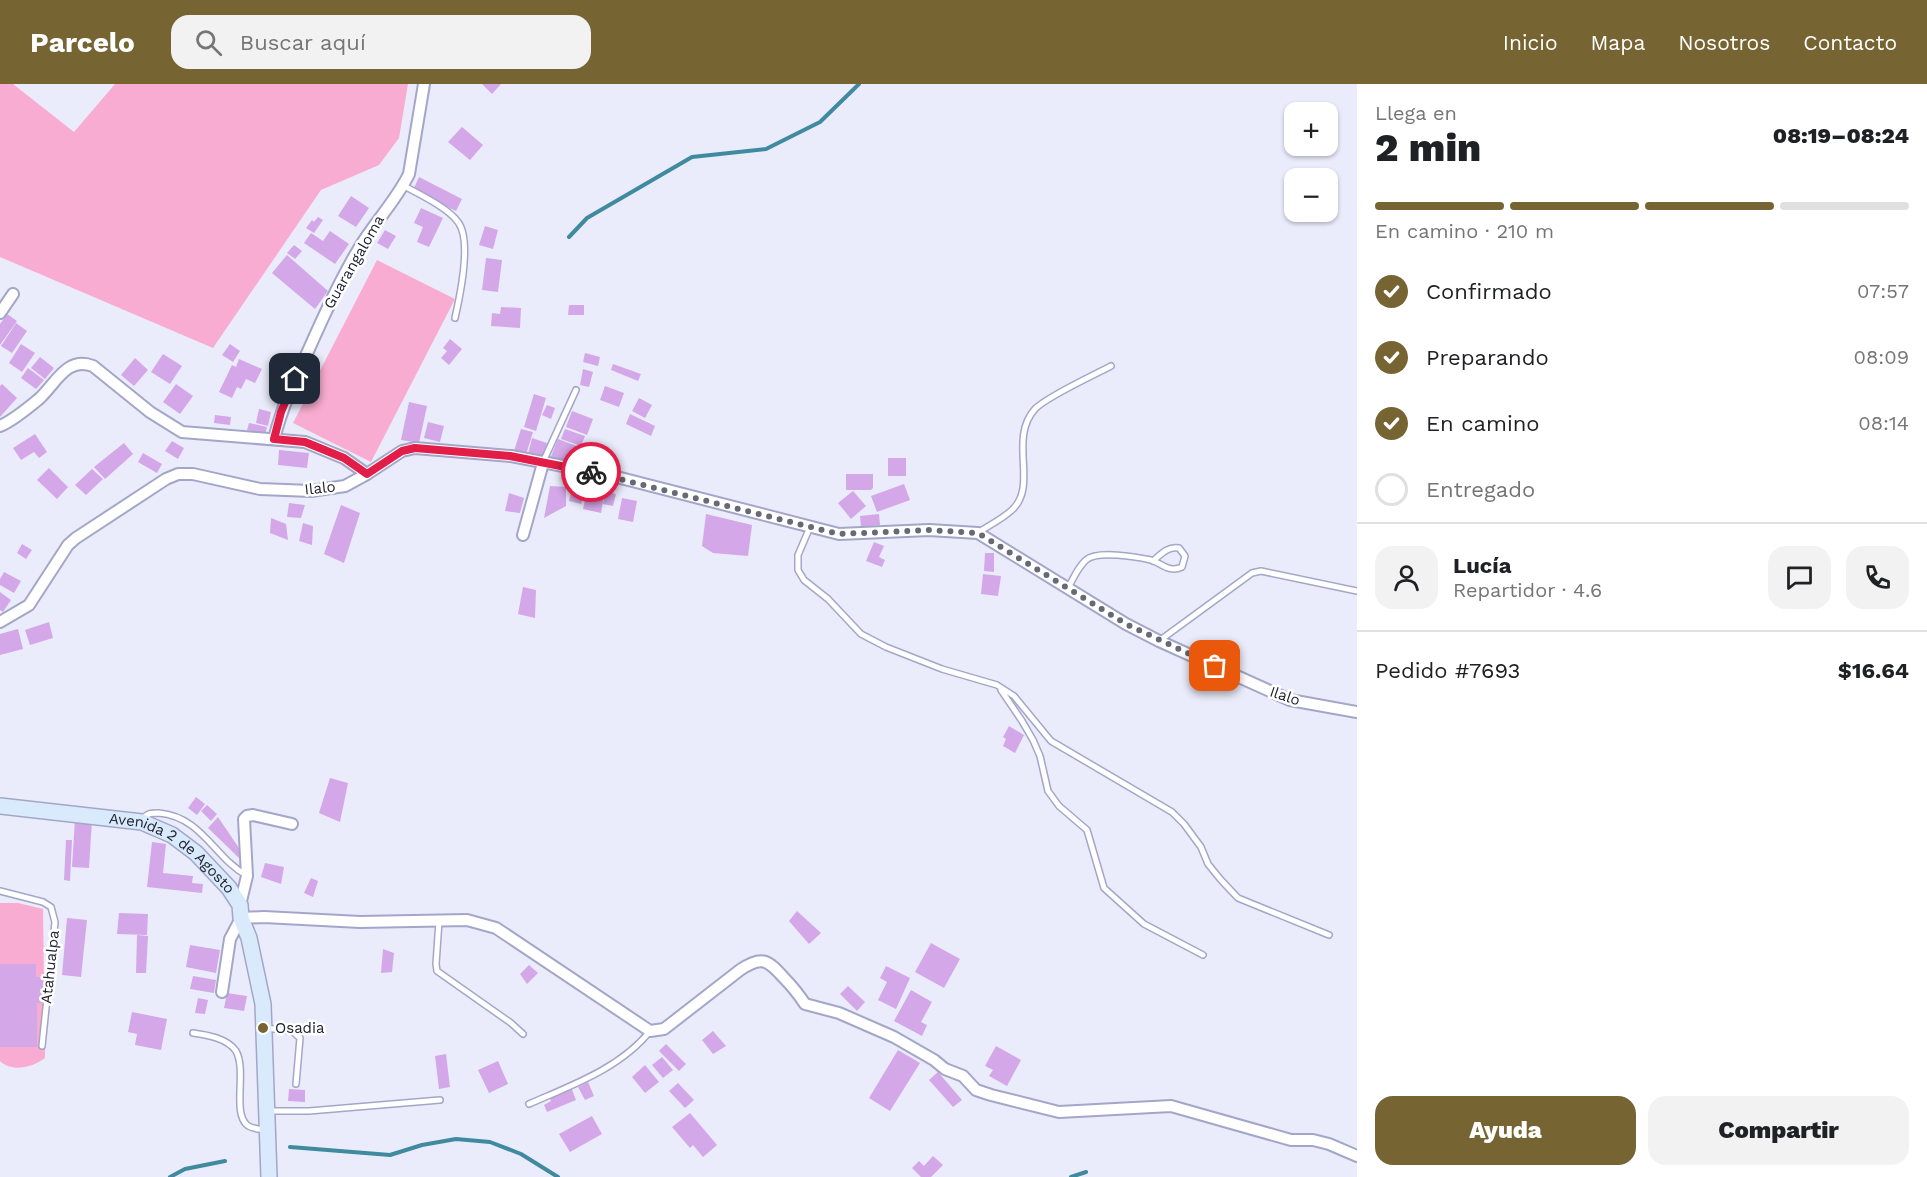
<!DOCTYPE html>
<html lang="es">
<head>
<meta charset="utf-8">
<style>
  body { margin:0; font-family:"Work Sans",sans-serif; background:#f2f2f2; color:#202124; height:100vh; display:flex; flex-direction:column; font-size:22px; white-space:nowrap }
  * { box-sizing:border-box; margin:0 }
  p { font-size:20px; color:#757577 }
  .icon { flex:none; width:33px; height:33px; fill:none; stroke:currentColor; stroke-width:2; stroke-linecap:round; stroke-linejoin:round }
  .map { position:relative; flex:1; overflow:hidden }
  .sheet { display:flex; flex-direction:column; background:#fff; width:570px }
  .sheet>* { flex:none }
  .buttons { position:absolute; left:1284px; top:18px; display:grid; gap:12px }
  .buttons a { display:grid; place-items:center; width:54px; height:54px; border-radius:12px; background:#fff; box-shadow:0 2px 4px #0004; font-size:30px }
  .pin { position:absolute; display:grid; place-items:center; width:51px; height:51px; color:#fff; margin:-26px; border-radius:12px; box-shadow:0 3px 9px #0006 }
  .courier { position:absolute; display:grid; place-items:center; width:60px; height:60px; margin:-30px; border:4px solid #e11d48; border-radius:50%; background:#fff; color:#222; box-shadow:0 2px 8px #0007 }
  .summary em { font-style:normal; font-weight:800 }
  .summary div { display:flex; flex-direction:column-reverse }
  .summary { display:flex; align-items:center; justify-content:space-between; height:102px; padding:0 18px }
  h1 { font-size:39px; font-weight:800; line-height:45px }
  .bar { display:grid; grid-template-columns:repeat(4,1fr); gap:9px 6px; align-content:center; height:72px; padding:0 18px }
  .bar i { height:8px; border-radius:4px; background:#e0e0e0 }
  .bar .selected { background:#776433 }
  .bar p { grid-column:span 4 }
  .line { display:flex; align-items:center; gap:15px; padding:0 18px; border-top:2px solid #e0e0e0 }
  .line div { flex:1 }
  .round { display:grid; place-items:center; flex:none; width:63px; height:63px; border-radius:18px; background:#f2f2f2 }
  ol { padding:0 18px; list-style:none }
  li { display:flex; align-items:center; gap:18px; height:66px }
  li p { margin-inline-start:auto }
  li .icon { padding:6px; border-radius:50%; background:#776433; color:#fff; stroke-width:4 }
  li:last-child { color:#757577 }
  li i { width:33px; height:33px; border:3px solid #e0e0e0; border-radius:50% }
  .cta { display:flex; gap:12px; margin-top:auto; padding:12px 18px }
  .cta a { flex:1; height:69px; border-radius:18px; background:#776433; color:#fff; font-size:24px; font-weight:800; line-height:69px; text-align:center }
  .cta a+a { background:#f2f2f2; color:#202124 }
  header { display:flex; align-items:center; gap:36px; box-sizing:border-box; height:84px; padding:0 30px; background:#776433; color:#fff }
  header strong { font-size:28px }
  nav { display:flex; gap:33px; margin-inline-start:auto; font-size:21px }
  .search { width:420px; height:54px; background:#f2f2f2; display:flex; align-items:center; gap:15px; box-sizing:border-box; padding:0 21px; border-radius:18px; color:#757577; font-size:22px }
  main { display:flex; flex:1; min-height:0 }
  .map>svg:first-child { display:block }
</style>
</head>
<body>
<header>
<strong>Parcelo</strong>
<div class="search"><svg class="icon" aria-label="search" viewBox="0 0 24 24"><circle cx="10" cy="10" r="6"/><path d="M15 15l6 6"/></svg>Buscar aquí</div>
<nav><a>Inicio</a><a>Mapa</a><a>Nosotros</a><a>Contacto</a></nav>
</header>
<main>
<div class="map">
<svg width="1357" height="1093" viewBox="0 0 1357 1093">
  <rect width="100%" height="100%" fill="#ebecfb"/>
  <g fill="#f9acd1">
    <path d="M 0,0 L 13,0 L 74,48 L 115,0 L 408,0 L 399,54 L 379,81 L 321,106 L 213,264 L 0,173 Z"/>
    <path d="M 377,176 L 455,215 L 371,378 L 293,339 Z"/>
    <path d="M 0,819 L 18,819 L 43,825 L 45,974 C 33,983 12,989 0,977 Z"/>
  </g>
  <g fill="none" stroke-linecap="round" stroke-linejoin="round">
    <g stroke="#3f8a9f" stroke-width="4">
      <path d="M 569,153 L 587,134 L 692,73 L 766,65 L 820,38 L 859,0"/>
      <path d="M 290,1063 L 390,1071 L 422,1061 L 456,1055 L 490,1058 L 521,1070 L 558,1093"/>
      <path d="M 170,1093 L 185,1085 L 225,1077"/>
      <path d="M 1071,1093 L 1086,1088"/>
    </g>
  </g>
  <g fill="#d4a7e8">
    <path d="M 482,0 L 501,0 L 492,10 Z"/>
    <path d="M 462,43 L 483,61 L 470,76 L 448,58 Z"/>
    <path d="M 419,93 L 462,115 L 456,127 L 413,106 Z"/>
    <path d="M 351,112 L 369,124 L 356,143 L 338,132 Z"/>
    <path d="M 421,124 L 443,134 L 429,163 L 417,158 L 423,143 L 414,139 Z"/>
    <path d="M 318,133 L 323,136 L 314,149 L 306,144 L 312,136 L 314,138 Z"/>
    <path d="M 485,142 L 498,146 L 493,165 L 479,161 Z"/>
    <path d="M 385,146 L 396,152 L 388,165 L 377,159 Z"/>
    <path d="M 330,147 L 349,160 L 335,180 L 304,159 L 311,149 L 323,157 Z"/>
    <path d="M 294,161 L 302,167 L 295,175 L 287,169 Z"/>
    <path d="M 287,171 L 328,207 L 315,225 L 272,189 Z"/>
    <path d="M 486,174 L 502,176 L 498,208 L 482,206 Z"/>
    <path d="M 569,221 L 584,221 L 584,231 L 568,231 Z"/>
    <path d="M 501,223 L 521,224 L 520,244 L 491,242 L 492,229 L 500,230 Z"/>
    <path d="M 7,230 L 17,237 L 0,261 L 0,240 Z"/>
    <path d="M 16,239 L 27,247 L 12,269 L 1,262 Z"/>
    <path d="M 450,255 L 462,265 L 449,281 L 441,274 L 447,267 L 443,264 Z"/>
    <path d="M 21,260 L 35,269 L 22,288 L 9,279 Z"/>
    <path d="M 230,260 L 240,267 L 233,278 L 222,271 Z"/>
    <path d="M 585,269 L 600,273 L 598,282 L 583,278 Z"/>
    <path d="M 163,270 L 182,282 L 170,300 L 151,288 Z"/>
    <path d="M 40,273 L 54,284 L 45,295 L 31,284 Z"/>
    <path d="M 135,274 L 148,286 L 134,302 L 121,291 Z"/>
    <path d="M 239,275 L 262,285 L 255,299 L 246,295 L 241,305 L 237,303 L 232,314 L 219,308 L 232,281 L 236,283 Z"/>
    <path d="M 613,280 L 641,290 L 638,297 L 611,286 Z"/>
    <path d="M 28,284 L 44,296 L 36,305 L 21,294 Z"/>
    <path d="M 583,285 L 593,288 L 589,303 L 580,301 Z"/>
    <path d="M 2,300 L 17,314 L 0,333 L 0,302 Z"/>
    <path d="M 176,300 L 193,312 L 180,330 L 163,318 Z"/>
    <path d="M 605,302 L 624,309 L 619,323 L 600,316 Z"/>
    <path d="M 534,310 L 546,314 L 536,347 L 524,343 Z"/>
    <path d="M 639,314 L 652,321 L 645,334 L 632,327 Z"/>
    <path d="M 409,318 L 427,322 L 419,359 L 401,356 Z"/>
    <path d="M 547,321 L 555,324 L 551,335 L 542,331 Z"/>
    <path d="M 259,325 L 271,328 L 268,342 L 256,339 Z"/>
    <path d="M 572,327 L 593,335 L 587,351 L 566,343 Z"/>
    <path d="M 630,330 L 655,342 L 651,352 L 626,340 Z"/>
    <path d="M 215,331 L 231,333 L 230,341 L 214,339 Z"/>
    <path d="M 428,338 L 444,342 L 440,358 L 424,354 Z"/>
    <path d="M 249,339 L 267,343 L 265,351 L 247,346 Z"/>
    <path d="M 521,345 L 533,348 L 525,374 L 513,370 Z"/>
    <path d="M 565,345 L 585,352 L 581,362 L 561,355 Z"/>
    <path d="M 35,350 L 47,368 L 39,374 L 34,368 L 21,376 L 13,364 Z"/>
    <path d="M 532,354 L 547,359 L 541,378 L 527,374 Z"/>
    <path d="M 558,355 L 582,364 L 574,384 L 550,375 Z"/>
    <path d="M 172,357 L 184,364 L 178,375 L 165,367 Z"/>
    <path d="M 124,359 L 133,370 L 105,395 L 94,383 Z"/>
    <path d="M 279,366 L 309,369 L 307,384 L 278,381 Z"/>
    <path d="M 584,367 L 596,371 L 592,382 L 580,379 Z"/>
    <path d="M 143,369 L 162,380 L 157,389 L 138,378 Z"/>
    <path d="M 599,373 L 609,377 L 606,386 L 596,383 Z"/>
    <rect x="888" y="374" width="18" height="18"/>
    <path d="M 49,384 L 68,403 L 57,415 L 37,396 Z"/>
    <path d="M 92,385 L 103,395 L 86,411 L 75,401 Z"/>
    <path d="M 846,390 L 873,390 L 873,404 L 871,406 L 846,406 Z"/>
    <path d="M 904,400 L 910,416 L 877,428 L 871,412 Z"/>
    <path d="M 550,402 L 566,403 L 566,422 L 544,434 Z"/>
    <path d="M 588,403 L 605,407 L 601,429 L 583,425 Z"/>
    <path d="M 572,404 L 585,408 L 581,420 L 569,417 Z"/>
    <path d="M 853,407 L 866,422 L 851,435 L 838,419 Z"/>
    <path d="M 606,408 L 616,410 L 613,422 L 603,420 Z"/>
    <path d="M 509,409 L 524,414 L 520,429 L 505,427 Z"/>
    <path d="M 622,414 L 637,417 L 633,438 L 618,435 Z"/>
    <path d="M 289,419 L 305,421 L 301,434 L 287,433 Z"/>
    <path d="M 341,421 L 360,429 L 344,479 L 324,470 Z"/>
    <path d="M 706,430 L 752,441 L 748,472 L 713,469 L 702,462 Z"/>
    <path d="M 879,430 L 880,441 L 861,443 L 860,432 Z"/>
    <path d="M 271,434 L 286,440 L 288,456 L 270,449 Z"/>
    <path d="M 303,439 L 313,442 L 312,461 L 299,457 Z"/>
    <path d="M 874,458 L 884,462 L 879,473 L 885,476 L 882,483 L 866,477 Z"/>
    <path d="M 22,460 L 32,466 L 26,475 L 17,469 Z"/>
    <path d="M 985,469 L 994,469 L 994,488 L 984,487 Z"/>
    <path d="M 4,488 L 21,497 L 14,509 L 0,501 L 0,495 Z"/>
    <path d="M 983,490 L 1001,492 L 998,512 L 981,510 Z"/>
    <path d="M 523,503 L 536,506 L 535,534 L 518,530 Z"/>
    <path d="M 0,508 L 11,516 L 3,528 L 0,526 Z"/>
    <path d="M 49,538 L 53,554 L 30,561 L 25,546 Z"/>
    <path d="M 18,545 L 23,565 L 0,571 L 0,550 Z"/>
    <path d="M 1009,642 L 1024,651 L 1015,669 L 1003,662 L 1006,655 L 1003,653 Z"/>
    <path d="M 330,694 L 348,699 L 340,738 L 319,729 Z"/>
    <path d="M 196,713 L 205,720 L 197,731 L 188,724 Z"/>
    <path d="M 207,721 L 217,730 L 211,737 L 201,727 Z"/>
    <path d="M 218,733 L 243,770 L 239,774 L 208,744 Z"/>
    <path d="M 75,735 L 92,736 L 89,784 L 72,783 Z"/>
    <path d="M 66,756 L 72,756 L 70,797 L 64,796 Z"/>
    <path d="M 152,758 L 166,760 L 163,789 L 193,792 L 192,799 L 203,800 L 202,809 L 147,803 Z"/>
    <path d="M 265,779 L 284,783 L 281,800 L 261,793 Z"/>
    <path d="M 311,794 L 318,797 L 313,813 L 304,809 Z"/>
    <path d="M 797,827 L 821,849 L 809,860 L 789,837 Z"/>
    <path d="M 119,829 L 148,830 L 147,851 L 117,850 Z"/>
    <path d="M 67,834 L 87,836 L 81,893 L 62,891 Z"/>
    <path d="M 137,851 L 148,852 L 146,889 L 136,889 Z"/>
    <path d="M 931,859 L 960,875 L 944,904 L 915,888 Z"/>
    <path d="M 190,861 L 220,866 L 216,889 L 186,883 Z"/>
    <path d="M 383,865 L 394,869 L 392,888 L 381,889 Z"/>
    <path d="M 0,880 L 36,880 L 36,893 L 45,893 L 45,919 L 37,919 L 37,963 L 0,963 Z"/>
    <path d="M 529,881 L 538,889 L 527,900 L 520,890 Z"/>
    <path d="M 886,882 L 910,894 L 896,925 L 878,916 L 887,898 L 880,894 Z"/>
    <path d="M 193,892 L 216,896 L 214,909 L 190,905 Z"/>
    <path d="M 848,902 L 865,918 L 857,927 L 840,910 Z"/>
    <path d="M 911,906 L 932,918 L 921,938 L 927,941 L 922,952 L 894,937 Z"/>
    <path d="M 227,909 L 247,912 L 244,927 L 224,924 Z"/>
    <path d="M 198,914 L 208,916 L 205,930 L 195,929 Z"/>
    <path d="M 132,928 L 167,935 L 161,966 L 135,961 L 137,950 L 128,948 Z"/>
    <path d="M 713,947 L 726,962 L 713,970 L 702,956 Z"/>
    <path d="M 666,960 L 686,980 L 679,987 L 659,967 Z"/>
    <path d="M 996,962 L 1021,976 L 1007,1002 L 989,992 L 993,986 L 985,982 Z"/>
    <path d="M 898,966 L 920,979 L 890,1027 L 869,1014 Z"/>
    <path d="M 446,970 L 450,1003 L 439,1005 L 435,972 Z"/>
    <path d="M 662,973 L 673,986 L 663,994 L 652,981 Z"/>
    <path d="M 498,977 L 508,1000 L 489,1009 L 478,986 Z"/>
    <path d="M 645,981 L 659,998 L 645,1009 L 632,993 Z"/>
    <path d="M 938,988 L 962,1016 L 953,1023 L 929,996 Z"/>
    <path d="M 588,998 L 594,1012 L 585,1016 L 578,1003 Z"/>
    <path d="M 678,999 L 694,1016 L 685,1024 L 669,1007 Z"/>
    <path d="M 571,1003 L 576,1016 L 547,1028 L 544,1021 L 551,1017 L 549,1013 Z"/>
    <path d="M 289,1005 L 305,1006 L 305,1018 L 288,1017 Z"/>
    <path d="M 690,1029 L 717,1061 L 703,1073 L 693,1061 L 690,1064 L 672,1043 Z"/>
    <path d="M 592,1032 L 602,1050 L 570,1068 L 559,1050 Z"/>
    <path d="M 933,1072 L 943,1081 L 931,1093 L 921,1093 L 912,1084 L 919,1077 L 924,1082 Z"/>
  </g>
  <g fill="none" stroke-linecap="round" stroke-linejoin="round">
    <defs>
      <g id="lane">
        <path d="M 404,102 C 419,110 448,124 458,138 C 472,156 460,212 455,234"/>
        <path d="M 543,378 L 576,306"/>
        <path d="M 810,443 L 798,471 L 798,486 L 804,496 L 828,515 L 861,550 L 886,563 L 942,585 L 997,601 L 1014,612 L 1051,657 L 1172,728 L 1184,740 L 1201,763 L 1208,780 L 1221,796 L 1238,814 L 1329,851"/>
        <path d="M 979,448 C 990,441 1004,434 1013,425 C 1038,400 1008,355 1035,325 C 1046,313 1094,291 1111,282"/>
        <path d="M 1068,504 C 1073,495 1078,483 1086,476 C 1097,466 1137,473 1151,476 C 1163,480 1169,489 1182,483 L 1185,472 L 1179,464 C 1168,462 1161,470 1153,477"/>
        <path d="M 1159,557 L 1252,489 L 1261,487 L 1357,507"/>
        <path d="M 1001,606 L 1022,637 L 1033,656 L 1040,672 L 1048,707 L 1059,722 L 1087,746 L 1104,804 L 1144,840 L 1203,871"/>
        <path d="M 143,735 C 147,729 151,729 159,729 C 202,733 214,773 246,791"/>
        <path d="M 0,807 L 43,818 L 51,823 L 55,838 L 42,962"/>
        <path d="M 439,837 L 436,880 L 437,887 L 511,939 L 523,950"/>
        <path d="M 265,944 L 292,947 L 300,954 L 296,1000"/>
        <path d="M 193,949 C 207,951 227,954 236,967 C 247,987 232,1028 247,1041 C 252,1045 260,1045 265,1046"/>
        <path d="M 529,1020 C 570,1002 621,984 650,947"/>
        <path d="M 268,1027 L 309,1027 L 440,1016"/>
      </g>
      <g id="street">
        <path d="M 0,229 L 13,210"/>
        <path d="M 0,342 C 14,336 28,324 40,314 C 56,299 67,272 93,282 L 150,328 L 182,348 L 305,358 L 344,374 L 367,390"/>
        <path d="M 274,355 C 282,323 295,295 309,265 C 324,231 339,198 358,166 C 373,140 396,117 409,90 L 424,0"/>
        <path d="M 523,451 L 543,379"/>
        <path d="M 0,538 L 29,521 L 68,461 L 76,454 L 166,395 L 178,390 L 193,390 L 260,405 L 311,407 L 345,402 L 367,390 L 402,367 L 415,364 L 511,372 L 605,390 L 839,450 L 929,446 L 978,449 L 1126,540 L 1159,557 L 1290,616 L 1357,628"/>
        <path d="M 240,821 L 247,792 L 244,735 L 247,732 L 253,731 L 292,740"/>
        <path d="M 222,908 L 230,855 L 241,834 L 264,833 L 360,838 L 467,836 L 496,844 L 650,947 L 664,945 L 740,886 C 762,871 768,876 784,894 C 792,902 799,911 805,920 L 839,929 L 894,953 L 934,976 L 945,985 L 963,992 L 976,1006 L 991,1011 L 1059,1028 L 1171,1022 L 1291,1056 L 1313,1056 L 1329,1060 L 1357,1072"/>
      </g>
      <g id="secondary">
        <path id="s1" d="M 0,722 L 142,738 L 172,751 L 196,769 L 229,804 L 240,821 L 241,834 L 249,854 L 263,920 L 269,1093"/>
      </g>
    </defs>
    <use href="#lane" stroke="#a4a6c8" stroke-width="8"/>
    <use href="#street" stroke="#a4a6c8" stroke-width="14"/>
    <use href="#secondary" stroke="#a4a6c8" stroke-width="18"/>
    <use href="#lane" stroke="#fff" stroke-width="5"/>
    <use href="#street" stroke="#fff" stroke-width="10"/>
    <use href="#secondary" stroke="#d8eafb" stroke-width="15"/>
  </g>
  <g fill="none" stroke-linecap="round" stroke-linejoin="round">
    <path stroke="#686976" stroke-width="6" stroke-dasharray="0 10.8" d="M 591,388 L 839,450 L 929,446 L 978,449 L 1126,540 L 1215,582"/>
    <path stroke="#e11d48" stroke-width="8" d="M 295,295 L 281,328 L 274,355 L 305,358 L 344,374 L 367,390 L 402,367 L 415,364 L 510,372 L 591,388"/>
  </g>
  <circle fill="#776433" stroke="#fff" stroke-width="2" cx="263" cy="944" r="6"/>
  <g text-anchor="middle" dominant-baseline="central" stroke-width="5" stroke-linejoin="round" paint-order="stroke">
    <g font-size="15" fill="#21222f" stroke="#fff">
      <text transform="translate(354 178) rotate(-60)">Guarangaloma</text>
      <text transform="translate(320 404) rotate(-6)">Ilalo</text>
      <text transform="translate(1285 612) rotate(19)">Ilalo</text>
      <text stroke="none"><textPath href="#s1" startOffset="184">Avenida 2 de Agosto</textPath></text>
      <text transform="translate(50 883) rotate(-84)">Atahualpa</text>
    </g>
    <g font-size="15" fill="#21222f" stroke="#fff" text-anchor="start">
      <text x="275" y="944">Osadia</text>
    </g>
  </g>
</svg>
<div class="buttons">
<a>+</a>
<a>−</a>
</div>
<div class="pin" style="left:1215px;top:582px;background:#ea580c"><svg class="icon" aria-label="bag" viewBox="0 0 24 24"><path d="M5 8h14l-1 12H6zM9 8a3 3 0 0 1 6 0"/></svg></div>
<div class="pin" style="left:295px;top:295px;background:#1f2937"><svg class="icon" aria-label="home" viewBox="0 0 24 24"><path d="M3 11l9-7 9 7M6 9v11h12V9"/></svg></div>
<div class="courier" style="left:591px;top:388px"><svg class="icon" aria-label="bike" viewBox="0 0 24 24"><circle cx="6" cy="16" r="4"/><circle cx="18" cy="16" r="4"/><path d="M6 16l4-8h5l3 8M10 8l3 8H6M13 5h3"/></svg></div>
</div>
<section class="sheet">
<div class="summary"><div><h1>2 min</h1><p>Llega en</p></div><em>08:19–08:24</em></div>
<div class="bar"><i class="selected"></i><i class="selected"></i><i class="selected"></i><i></i><p>En camino · 210 m</p></div>
<ol>
<li><svg class="icon" aria-label="check" viewBox="0 0 24 24"><path d="M5 12l5 5 9-10"/></svg>Confirmado<p>07:57</p></li>
<li><svg class="icon" aria-label="check" viewBox="0 0 24 24"><path d="M5 12l5 5 9-10"/></svg>Preparando<p>08:09</p></li>
<li><svg class="icon" aria-label="check" viewBox="0 0 24 24"><path d="M5 12l5 5 9-10"/></svg>En camino<p>08:14</p></li>
<li><i></i>Entregado</li>
</ol>
<div class="line" style="height:108px"><a class="round"><svg class="icon" aria-label="person" viewBox="0 0 24 24"><circle cx="12" cy="8" r="4"/><path d="M4 21q1-7 8-7t8 7"/></svg></a><div><b>Lucía</b><p>Repartidor · 4.6</p></div><a class="round"><svg class="icon" aria-label="chat" viewBox="0 0 24 24"><path d="M4 5h16v11H9l-5 4z"/></svg></a><a class="round"><svg class="icon" aria-label="phone" viewBox="0 0 24 24"><path d="M5 4h4l2 5-3 2q2 4 5 5l2-3 5 2v4C11 20 4 13 5 4z"/></svg></a></div>
<div class="line" style="height:78px"><div>Pedido #7693</div><b>$16.64</b></div>
<div class="cta"><a>Ayuda</a><a>Compartir</a></div>
</section>
</main>
</body>
</html>
